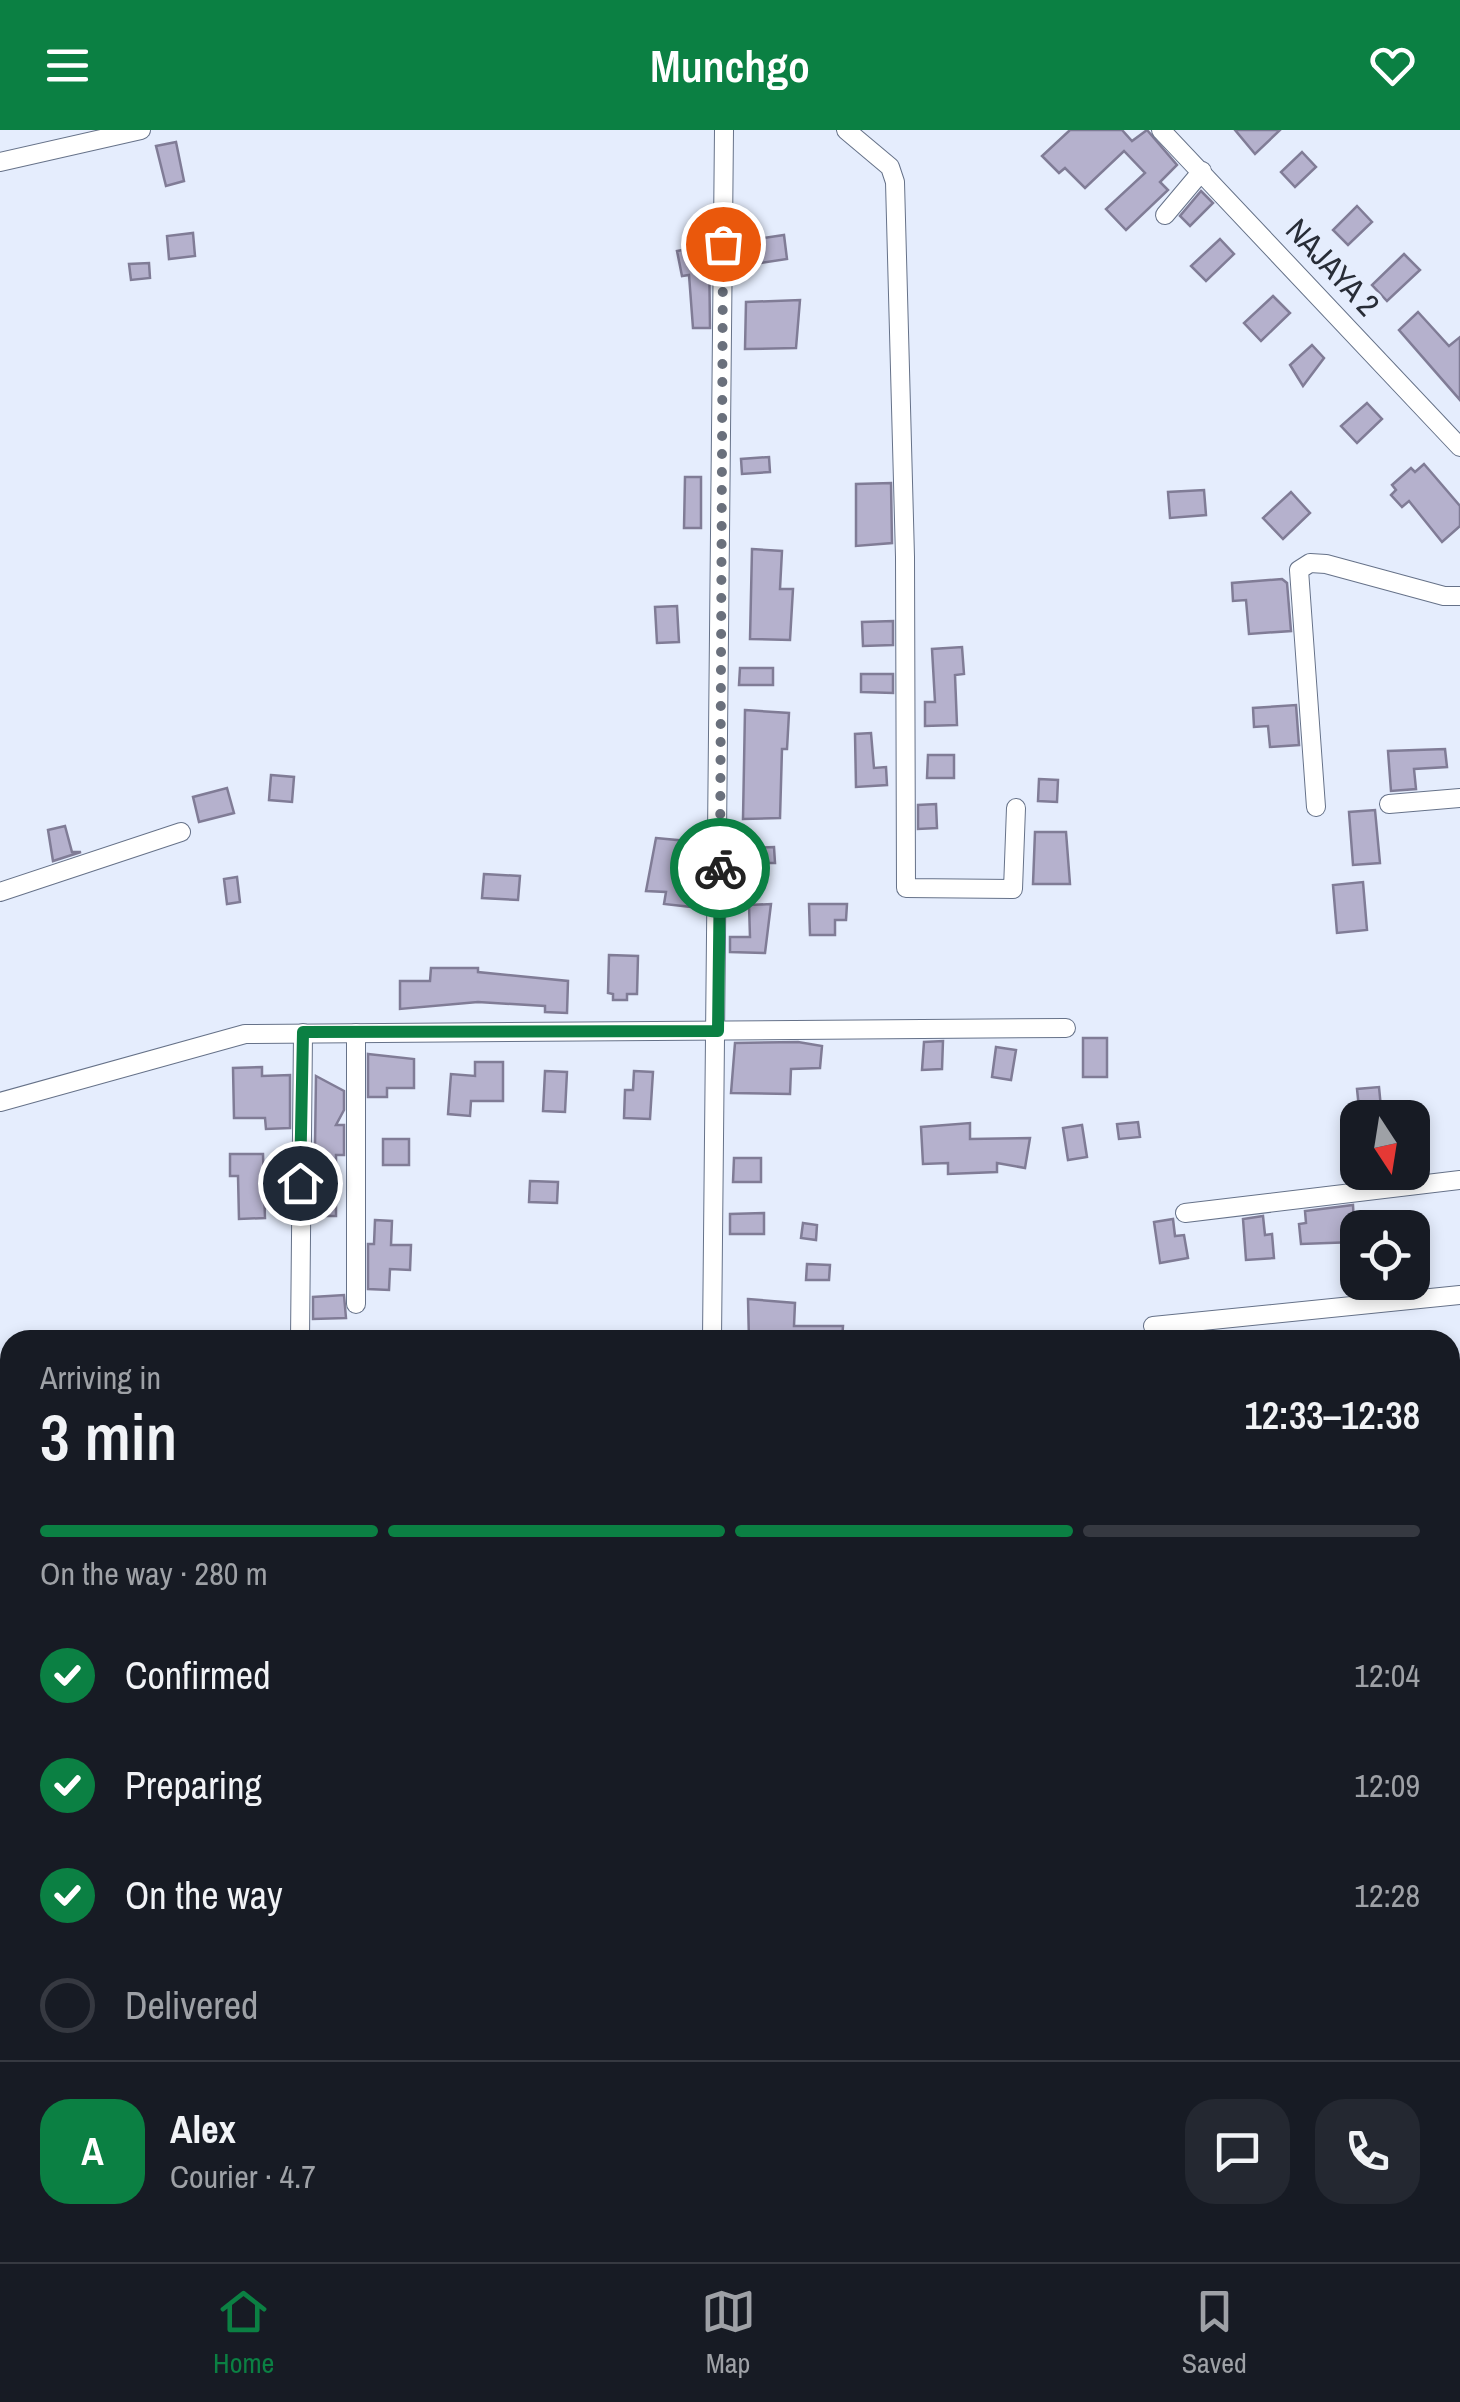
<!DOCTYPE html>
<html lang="en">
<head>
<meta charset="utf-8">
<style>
  body { margin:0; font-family:"Archivo Narrow",sans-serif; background:#242831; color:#f1f3f6; height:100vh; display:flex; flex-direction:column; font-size:38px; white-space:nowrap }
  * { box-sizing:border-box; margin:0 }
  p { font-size:32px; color:#9ea1a6 }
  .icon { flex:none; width:55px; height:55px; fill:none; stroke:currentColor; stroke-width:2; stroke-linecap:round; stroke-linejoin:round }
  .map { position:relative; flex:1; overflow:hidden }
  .details { position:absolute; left:0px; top:1200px; width:1460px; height:932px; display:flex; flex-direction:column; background:#171b24; border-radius:30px 30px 0 0; box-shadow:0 5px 15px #0003 }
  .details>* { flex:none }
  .needle { width:65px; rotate:168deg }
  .fabs { position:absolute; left:1340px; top:970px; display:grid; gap:20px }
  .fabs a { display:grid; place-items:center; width:90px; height:90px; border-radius:20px; background:#171b24; box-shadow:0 5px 15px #0003; font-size:50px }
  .pin { position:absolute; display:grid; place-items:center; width:85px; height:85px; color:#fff; margin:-42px; border:5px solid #fff; border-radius:50%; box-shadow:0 2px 10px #0007 }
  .courier { position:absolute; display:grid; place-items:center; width:100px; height:100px; margin:-50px; border:8px solid #0b8043; border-radius:50%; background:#fff; color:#222; box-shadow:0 2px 12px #0007 }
  .overview em { font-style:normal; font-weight:600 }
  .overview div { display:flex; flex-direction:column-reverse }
  .overview { display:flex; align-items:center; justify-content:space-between; height:170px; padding:0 40px }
  h1 { font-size:65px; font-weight:600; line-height:75px }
  .bar { display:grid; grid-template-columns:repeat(4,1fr); gap:15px 10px; align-content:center; height:120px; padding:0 40px }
  .bar i { height:12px; border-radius:8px; background:#363941 }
  .bar .on { background:#0b8043 }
  .bar p { grid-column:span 4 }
  .line { display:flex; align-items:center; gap:25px; padding:0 40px; border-top:2px solid #363941 }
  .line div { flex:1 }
  .round { display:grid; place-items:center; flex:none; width:105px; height:105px; border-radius:30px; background:#242831 }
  ol { padding:0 40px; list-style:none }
  li { display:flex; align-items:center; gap:30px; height:110px }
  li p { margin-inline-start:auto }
  li .icon { padding:10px; border-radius:50%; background:#0b8043; color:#fff; stroke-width:4 }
  li:last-child { color:#9ea1a6 }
  li i { width:55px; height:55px; border:5px solid #363941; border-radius:50% }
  header { display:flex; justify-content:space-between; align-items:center; height:130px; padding:0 40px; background:#0b8043; color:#fff; font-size:45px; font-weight:600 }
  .menu { display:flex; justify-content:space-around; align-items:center; height:140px; border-top:2px solid #363941; background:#171b24; font-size:28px; color:#9ea1a6 }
  .menu a { display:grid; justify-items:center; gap:5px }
  .menu .on { color:#0b8043 }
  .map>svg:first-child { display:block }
</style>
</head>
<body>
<header><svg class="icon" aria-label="menu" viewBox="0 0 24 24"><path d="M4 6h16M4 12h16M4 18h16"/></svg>Munchgo<svg class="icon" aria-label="heart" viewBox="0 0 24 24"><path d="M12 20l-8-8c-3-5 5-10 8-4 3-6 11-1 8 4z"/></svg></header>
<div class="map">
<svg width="1460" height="2132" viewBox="0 0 1460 2132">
  <rect width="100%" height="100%" fill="#e5edfd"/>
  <g fill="#b5b1cd" stroke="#807c96" stroke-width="2.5">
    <path d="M 1070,0 L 1122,0 L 1132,11 L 1147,0 L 1177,35 L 1160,52 L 1168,60 L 1126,100 L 1106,79 L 1145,43 L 1124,21 L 1085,58 L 1065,38 L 1059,43 L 1042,26 Z"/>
    <path d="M 1235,0 L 1280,0 L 1255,24 Z"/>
    <path d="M 176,12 L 184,51 L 166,56 L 156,16 Z"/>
    <path d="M 1302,22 L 1316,37 L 1295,57 L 1281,42 Z"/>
    <path d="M 1201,61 L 1213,73 L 1190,96 L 1180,86 Z"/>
    <path d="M 1357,76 L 1372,92 L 1348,115 L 1333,100 Z"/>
    <path d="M 193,103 L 195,126 L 169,129 L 167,106 Z"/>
    <path d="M 784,105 L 787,129 L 760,133 L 757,109 Z"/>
    <path d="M 1220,109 L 1234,124 L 1206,151 L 1191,136 Z"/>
    <path d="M 709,115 L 710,198 L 693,198 L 689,145 L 682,146 L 677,121 Z"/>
    <path d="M 1404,124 L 1420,140 L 1387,171 L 1372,155 Z"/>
    <path d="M 149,133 L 150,148 L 131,150 L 129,134 Z"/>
    <path d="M 1273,166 L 1290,183 L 1261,211 L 1244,193 Z"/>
    <path d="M 800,170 L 796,218 L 745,219 L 746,172 Z"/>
    <path d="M 1418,182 L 1449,216 L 1460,207 L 1460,270 L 1399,200 Z"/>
    <path d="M 1312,215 L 1324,228 L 1303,256 L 1290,235 Z"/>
    <path d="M 1367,273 L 1382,289 L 1357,313 L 1341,296 Z"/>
    <path d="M 769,327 L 770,342 L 742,344 L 741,329 Z"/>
    <path d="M 1424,334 L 1460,376 L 1460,396 L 1442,412 L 1409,371 L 1402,377 L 1391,365 L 1396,360 L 1392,355 L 1411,338 L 1415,342 Z"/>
    <path d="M 685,347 L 701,347 L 701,398 L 684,398 Z"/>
    <path d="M 891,353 L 892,413 L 856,416 L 856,354 Z"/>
    <path d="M 1204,360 L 1206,385 L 1170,388 L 1168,362 Z"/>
    <path d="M 1291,362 L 1310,383 L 1283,409 L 1263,388 Z"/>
    <path d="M 752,419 L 782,421 L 780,459 L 793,459 L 790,510 L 750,509 Z"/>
    <path d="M 1282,449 L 1287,453 L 1291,501 L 1249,504 L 1246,470 L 1233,471 L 1232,453 Z"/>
    <path d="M 677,476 L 679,512 L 657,513 L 655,477 Z"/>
    <path d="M 893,491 L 893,515 L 863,516 L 862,492 Z"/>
    <path d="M 962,517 L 964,544 L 955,545 L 957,595 L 925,596 L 925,572 L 935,572 L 932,519 Z"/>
    <path d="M 740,538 L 773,538 L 773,555 L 739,555 Z"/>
    <path d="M 861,544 L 893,544 L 893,563 L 861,562 Z"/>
    <path d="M 1296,575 L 1299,615 L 1270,617 L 1268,596 L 1254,597 L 1253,578 Z"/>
    <path d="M 745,580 L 789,583 L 787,619 L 782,619 L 780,688 L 743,689 Z"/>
    <path d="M 871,603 L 874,638 L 886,637 L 887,655 L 856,657 L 855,604 Z"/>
    <path d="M 1445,619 L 1447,637 L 1414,639 L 1416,659 L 1391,661 L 1388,621 Z"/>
    <path d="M 928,625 L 954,625 L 954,648 L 927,648 Z"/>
    <path d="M 271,645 L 294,647 L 292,672 L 269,670 Z"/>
    <path d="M 1039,649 L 1058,650 L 1057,672 L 1038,671 Z"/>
    <path d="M 227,658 L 234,683 L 199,692 L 193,667 Z"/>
    <path d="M 936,674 L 937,698 L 918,699 L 918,675 Z"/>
    <path d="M 1375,680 L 1380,733 L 1353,735 L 1349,682 Z"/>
    <path d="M 65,696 L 72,722 L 81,722 L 53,731 L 48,700 Z"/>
    <path d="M 1035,702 L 1066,702 L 1070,754 L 1033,754 Z"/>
    <path d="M 656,708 L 687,711 L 687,716 L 698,717 L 695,740 L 702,741 L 699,765 L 693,765 L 692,777 L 664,774 L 666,762 L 646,761 Z"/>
    <path d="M 774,717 L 775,733 L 745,733 L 745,718 Z"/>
    <path d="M 484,744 L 520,746 L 518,770 L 482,768 Z"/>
    <path d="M 237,747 L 240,772 L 227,774 L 224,749 Z"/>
    <path d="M 1363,752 L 1367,800 L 1337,803 L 1333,755 Z"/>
    <path d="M 771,774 L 765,823 L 730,822 L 730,807 L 750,807 L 749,775 Z"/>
    <path d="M 809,774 L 847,774 L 846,790 L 835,790 L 835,805 L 810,805 Z"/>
    <path d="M 609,825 L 638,826 L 637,864 L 627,864 L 627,870 L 613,870 L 613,864 L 608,863 Z"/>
    <path d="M 431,838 L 478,838 L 478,842 L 568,851 L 567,883 L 545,882 L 545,876 L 478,872 L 400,879 L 400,851 L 430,851 Z"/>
    <rect x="1083" y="908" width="24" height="39"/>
    <path d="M 943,911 L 942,939 L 922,940 L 924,912 Z"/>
    <path d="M 798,912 L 822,916 L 820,938 L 791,939 L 790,964 L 731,963 L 735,913 Z"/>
    <path d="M 996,917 L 1016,920 L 1011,950 L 992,947 Z"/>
    <path d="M 368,924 L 414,929 L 414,958 L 387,958 L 387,967 L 368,967 Z"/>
    <path d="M 475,932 L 503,932 L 503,971 L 471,971 L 470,986 L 448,984 L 451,944 L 475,946 Z"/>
    <path d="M 262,937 L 262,946 L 290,945 L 290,998 L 266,999 L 265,988 L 234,988 L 233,938 Z"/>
    <path d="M 545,941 L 567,942 L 565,982 L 543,981 Z"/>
    <path d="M 634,941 L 653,942 L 650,989 L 624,988 L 625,960 L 633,960 Z"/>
    <path d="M 316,946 L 344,961 L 344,980 L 336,995 L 344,995 L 344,1025 L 336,1025 L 336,1086 L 314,1086 Z"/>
    <path d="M 1379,957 L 1382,988 L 1360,988 L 1357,959 Z"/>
    <path d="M 1138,992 L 1140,1007 L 1119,1009 L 1117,994 Z"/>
    <path d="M 970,993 L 970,1009 L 1030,1008 L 1025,1038 L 997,1033 L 997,1042 L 948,1044 L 948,1033 L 923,1034 L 921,997 Z"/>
    <path d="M 1082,995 L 1087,1027 L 1068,1030 L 1063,998 Z"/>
    <rect x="383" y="1009" width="26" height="26"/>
    <path d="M 230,1024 L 263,1024 L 265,1088 L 239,1089 L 238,1046 L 230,1046 Z"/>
    <path d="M 734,1028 L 761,1028 L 761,1052 L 733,1052 Z"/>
    <path d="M 530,1051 L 558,1052 L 557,1073 L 529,1072 Z"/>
    <path d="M 1353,1075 L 1355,1112 L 1301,1114 L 1299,1094 L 1306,1093 L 1305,1081 Z"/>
    <path d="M 764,1083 L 764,1104 L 730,1104 L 730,1084 Z"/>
    <path d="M 1263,1086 L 1265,1105 L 1272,1104 L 1274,1128 L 1246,1130 L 1243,1089 Z"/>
    <path d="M 1173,1089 L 1175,1106 L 1184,1105 L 1188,1128 L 1160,1133 L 1154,1092 Z"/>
    <path d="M 375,1090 L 392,1091 L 391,1115 L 411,1115 L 410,1140 L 390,1139 L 389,1160 L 368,1159 L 368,1114 L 374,1114 Z"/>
    <path d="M 803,1093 L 817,1095 L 816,1110 L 801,1108 Z"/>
    <path d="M 807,1134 L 830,1135 L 829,1150 L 806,1150 Z"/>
    <path d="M 344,1165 L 346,1188 L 313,1189 L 313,1167 Z"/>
    <path d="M 748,1169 L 795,1173 L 794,1196 L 843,1196 L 842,1210 L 749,1210 Z"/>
  </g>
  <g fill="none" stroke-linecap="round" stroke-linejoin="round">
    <defs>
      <g id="minor">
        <path d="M 846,0 L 890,37 L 895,52 L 905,427 L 906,758 L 1013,759 L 1016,678"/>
        <path d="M 1161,0 L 1460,317"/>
        <path d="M 0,32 L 141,0"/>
        <path d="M 1165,85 L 1202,41"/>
        <path d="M 1389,674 L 1460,668"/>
        <path d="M 1316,677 L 1299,440 L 1310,433 L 1326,434 L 1444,466 L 1460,466"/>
        <path d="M 0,762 L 181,702"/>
        <path d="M 0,972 L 245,904 L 1066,898"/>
        <path d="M 1185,1083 L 1460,1050"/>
        <path d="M 356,1174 L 356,903"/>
        <path d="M 1153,1196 L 1460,1165"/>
        <path d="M 300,1210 L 303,903"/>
        <path d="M 712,1210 L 724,0"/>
        <path d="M 704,2122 L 704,2132"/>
      </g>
    </defs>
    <use href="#minor" stroke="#667289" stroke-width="20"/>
    <use href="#minor" stroke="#fff" stroke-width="18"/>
  </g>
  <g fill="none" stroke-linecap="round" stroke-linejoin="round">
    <path stroke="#6a707c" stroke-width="10" stroke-dasharray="0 18" d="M 720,738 L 723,114"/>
    <path stroke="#0b8043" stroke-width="12" d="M 300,1053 L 303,902 L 718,901 L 720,738"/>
  </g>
  <g text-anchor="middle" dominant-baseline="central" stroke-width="10" stroke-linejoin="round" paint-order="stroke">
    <g font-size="32" fill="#282d37" stroke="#e5edfd">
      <text transform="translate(1333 137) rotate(47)">NAJAYA 2</text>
    </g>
  </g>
</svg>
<div class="fabs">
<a><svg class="needle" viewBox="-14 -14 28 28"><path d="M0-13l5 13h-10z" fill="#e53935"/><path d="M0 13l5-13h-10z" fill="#9ea1a6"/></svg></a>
<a><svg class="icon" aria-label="locate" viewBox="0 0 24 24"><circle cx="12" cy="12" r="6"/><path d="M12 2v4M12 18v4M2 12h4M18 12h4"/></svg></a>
</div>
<div class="pin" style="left:723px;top:114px;background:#ea580c"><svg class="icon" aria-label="bag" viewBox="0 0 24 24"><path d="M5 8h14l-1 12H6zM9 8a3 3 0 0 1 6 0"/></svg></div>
<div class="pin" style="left:300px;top:1053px;background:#1f2937"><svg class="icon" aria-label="home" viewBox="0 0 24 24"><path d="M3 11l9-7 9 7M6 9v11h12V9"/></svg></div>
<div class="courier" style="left:720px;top:738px"><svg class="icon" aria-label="bike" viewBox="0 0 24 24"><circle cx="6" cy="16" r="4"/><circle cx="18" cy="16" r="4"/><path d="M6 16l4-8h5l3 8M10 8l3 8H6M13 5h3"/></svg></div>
<section class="details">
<div class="overview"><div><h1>3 min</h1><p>Arriving in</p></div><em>12:33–12:38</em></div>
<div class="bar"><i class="on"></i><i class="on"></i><i class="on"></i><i></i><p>On the way · 280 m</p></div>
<ol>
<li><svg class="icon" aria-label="check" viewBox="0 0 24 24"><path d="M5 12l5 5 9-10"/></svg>Confirmed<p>12:04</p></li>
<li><svg class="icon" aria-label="check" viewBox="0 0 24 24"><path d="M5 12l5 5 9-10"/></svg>Preparing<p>12:09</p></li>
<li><svg class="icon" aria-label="check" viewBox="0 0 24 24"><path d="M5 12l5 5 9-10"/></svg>On the way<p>12:28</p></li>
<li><i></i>Delivered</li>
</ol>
<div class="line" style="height:180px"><b class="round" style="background:#0b8043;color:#fff">A</b><div><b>Alex</b><p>Courier · 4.7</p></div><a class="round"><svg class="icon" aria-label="chat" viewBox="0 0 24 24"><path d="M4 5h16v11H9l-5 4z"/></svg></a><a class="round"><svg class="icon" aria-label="phone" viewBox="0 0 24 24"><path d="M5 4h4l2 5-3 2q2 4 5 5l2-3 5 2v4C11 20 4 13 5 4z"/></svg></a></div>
</section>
</div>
<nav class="menu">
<a class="on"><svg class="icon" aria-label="home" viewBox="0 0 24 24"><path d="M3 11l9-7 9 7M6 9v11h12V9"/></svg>Home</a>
<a><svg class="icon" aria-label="map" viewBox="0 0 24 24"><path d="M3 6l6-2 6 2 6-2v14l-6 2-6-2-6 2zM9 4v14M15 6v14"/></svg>Map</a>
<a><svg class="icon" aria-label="saved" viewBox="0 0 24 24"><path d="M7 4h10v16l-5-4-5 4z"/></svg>Saved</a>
</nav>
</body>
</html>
